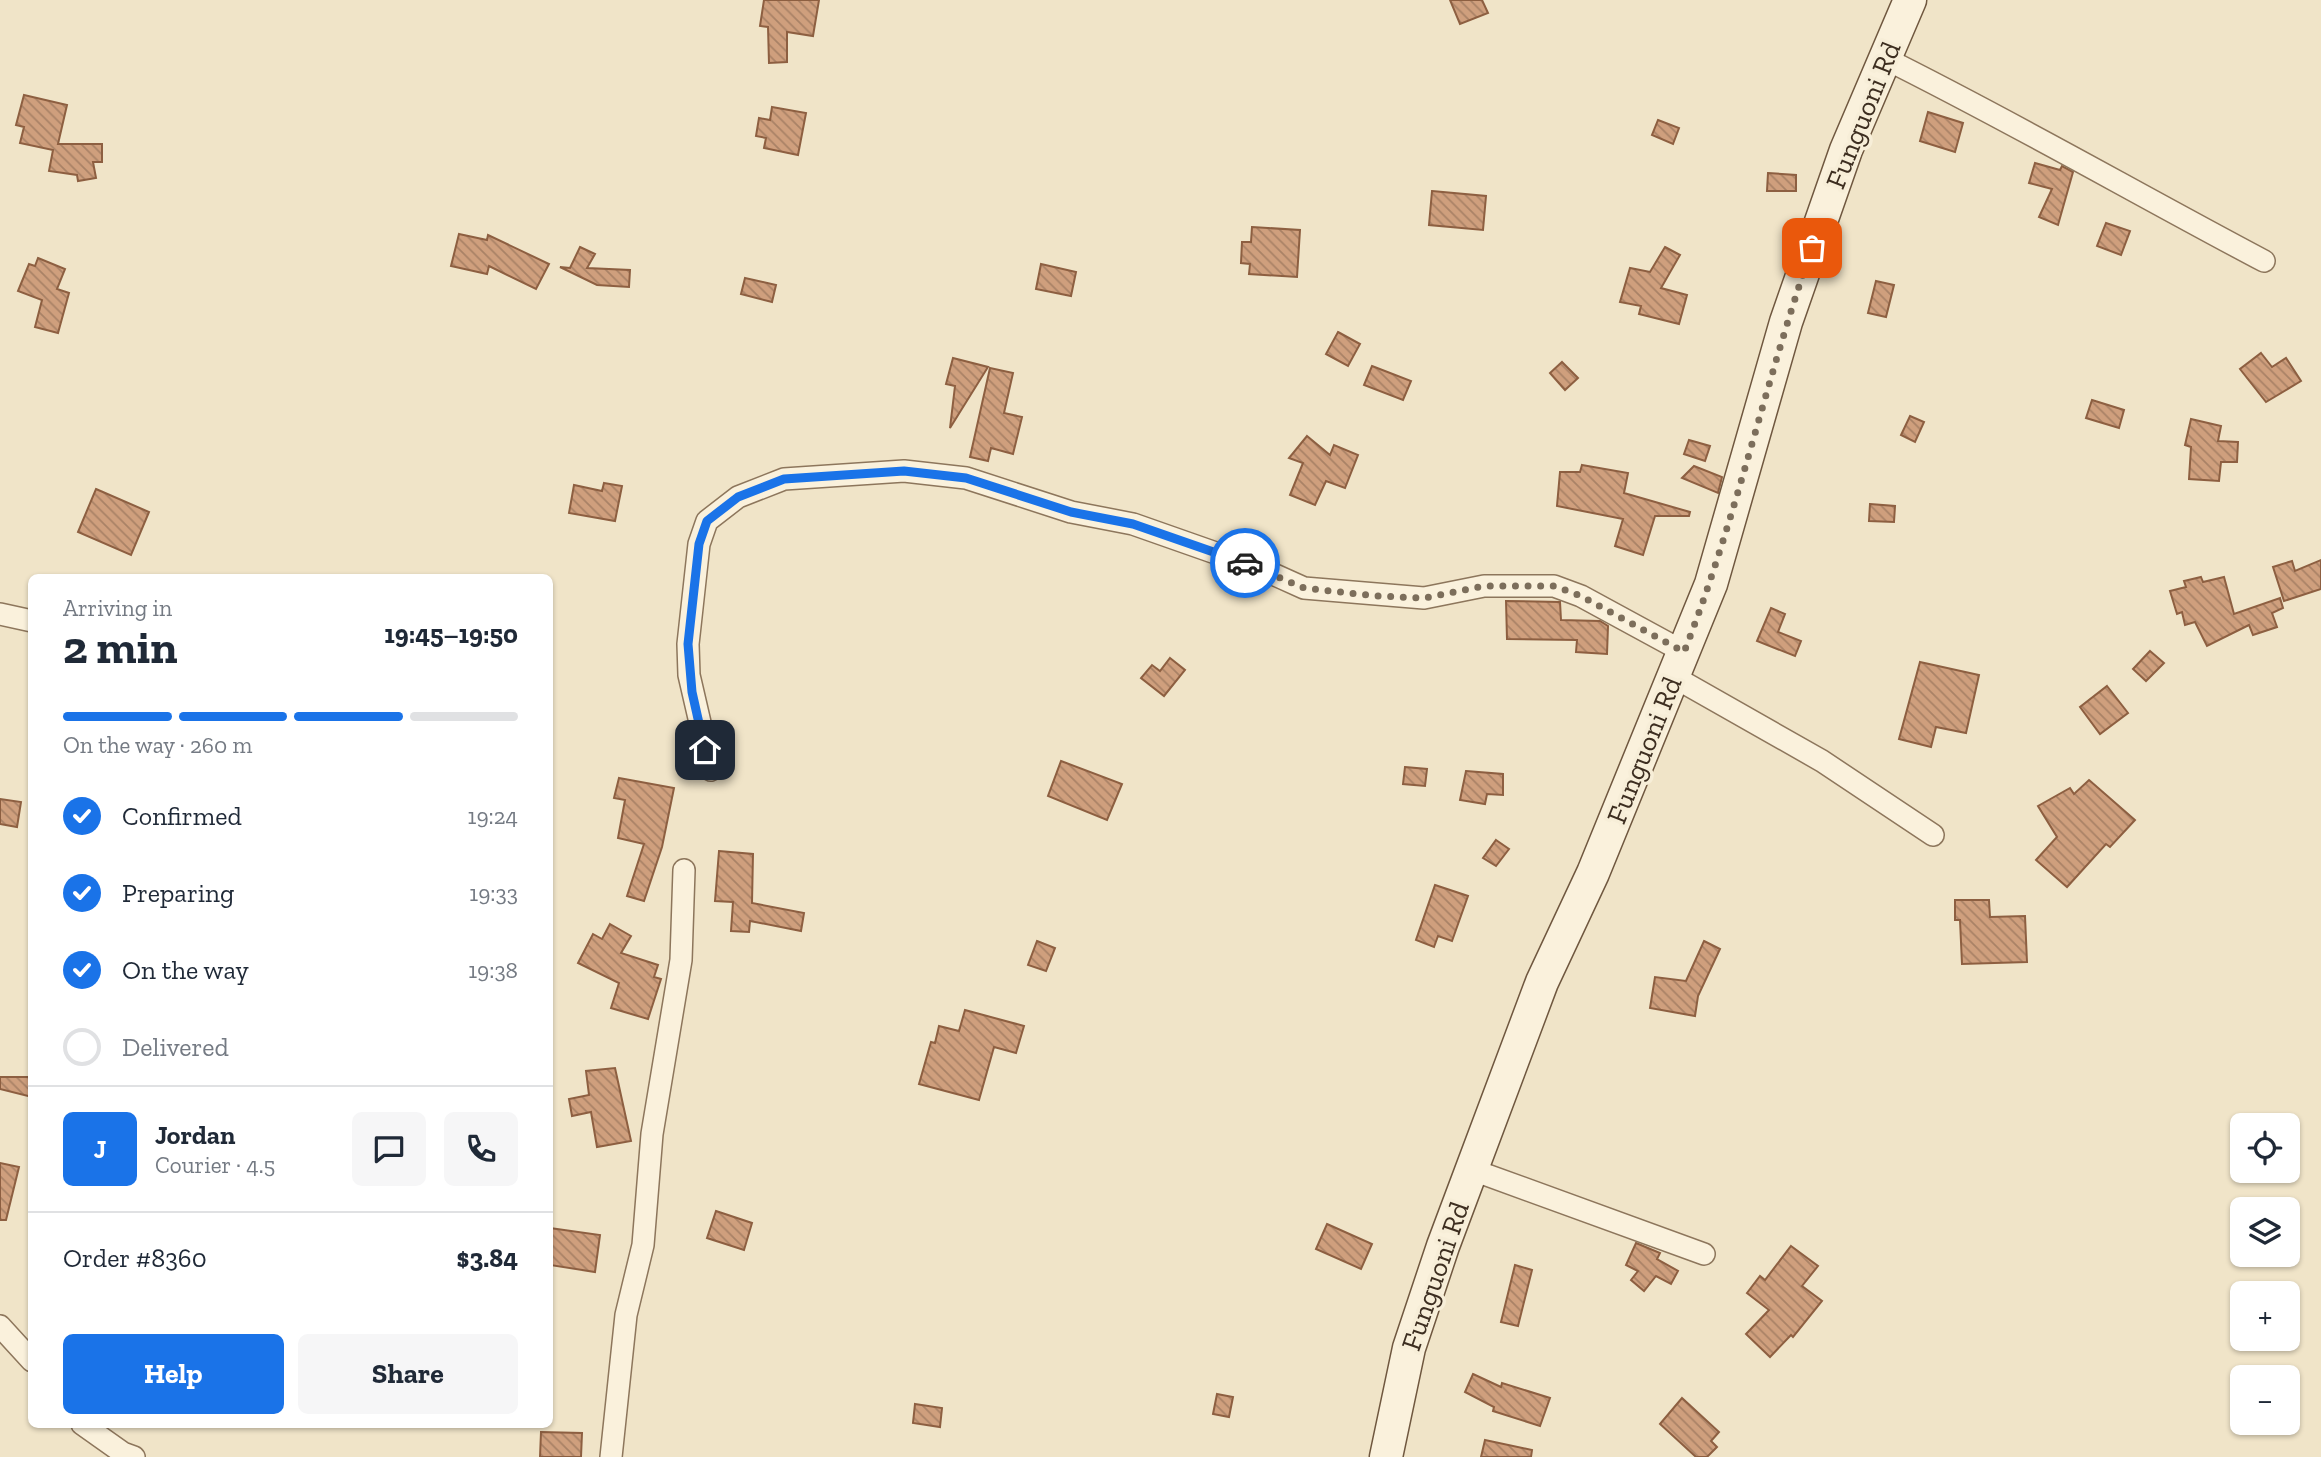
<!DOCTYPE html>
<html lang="en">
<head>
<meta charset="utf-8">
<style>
  body { margin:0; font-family:"Zilla Slab",serif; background:#f6f6f7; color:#1f2937; height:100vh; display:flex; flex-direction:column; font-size:26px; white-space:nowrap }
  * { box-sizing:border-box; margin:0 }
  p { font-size:23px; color:#747a83 }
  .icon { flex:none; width:38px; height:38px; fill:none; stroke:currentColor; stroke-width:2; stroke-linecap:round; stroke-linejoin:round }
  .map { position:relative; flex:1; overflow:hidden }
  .panel { position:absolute; left:28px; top:574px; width:525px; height:854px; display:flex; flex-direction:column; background:#fff; border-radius:10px; box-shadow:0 2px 5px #0004 }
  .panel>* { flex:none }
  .tools { position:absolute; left:2230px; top:1113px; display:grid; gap:14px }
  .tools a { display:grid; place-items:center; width:70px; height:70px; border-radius:10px; background:#fff; box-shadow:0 2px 5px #0004; font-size:35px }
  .pin { position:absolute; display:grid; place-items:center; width:60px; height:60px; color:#fff; margin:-30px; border-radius:14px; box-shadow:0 4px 10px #0006 }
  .courier { position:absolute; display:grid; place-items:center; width:70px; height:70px; margin:-35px; border:5px solid #1a73e8; border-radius:50%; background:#fff; color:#222; box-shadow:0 2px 9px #0007 }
  .headline em { font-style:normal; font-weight:700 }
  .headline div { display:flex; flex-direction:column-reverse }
  .headline { display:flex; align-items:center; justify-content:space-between; height:119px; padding:0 35px }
  h1 { font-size:46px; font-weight:700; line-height:52px }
  .bar { display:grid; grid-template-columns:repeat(4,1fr); gap:10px 7px; align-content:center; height:84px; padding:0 35px }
  .bar i { height:9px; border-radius:5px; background:#e0e1e3 }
  .bar .current { background:#1a73e8 }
  .bar p { grid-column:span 4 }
  .line { display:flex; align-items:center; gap:18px; padding:0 35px; border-top:2px solid #e0e1e3 }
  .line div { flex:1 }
  .round { display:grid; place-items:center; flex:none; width:74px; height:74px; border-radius:10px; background:#f6f6f7 }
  ol { padding:0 35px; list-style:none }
  li { display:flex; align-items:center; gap:21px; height:77px }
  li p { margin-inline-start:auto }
  li .icon { padding:7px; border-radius:50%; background:#1a73e8; color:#fff; stroke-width:4 }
  li:last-child { color:#747a83 }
  li i { width:38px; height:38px; border:4px solid #e0e1e3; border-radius:50% }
  .action { display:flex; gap:14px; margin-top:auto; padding:14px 35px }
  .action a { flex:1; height:80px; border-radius:10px; background:#1a73e8; color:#fff; font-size:28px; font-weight:700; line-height:80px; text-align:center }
  .action a+a { background:#f6f6f7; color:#1f2937 }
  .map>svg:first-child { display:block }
</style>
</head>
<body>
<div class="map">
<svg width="2321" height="1457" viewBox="0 0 2321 1457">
  <defs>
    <pattern id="building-back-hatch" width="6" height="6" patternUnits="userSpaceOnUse" patternTransform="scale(1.75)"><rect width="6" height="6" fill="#cf9f7d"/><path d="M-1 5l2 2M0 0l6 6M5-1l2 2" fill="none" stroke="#a98266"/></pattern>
  </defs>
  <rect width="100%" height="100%" fill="#f0e4c8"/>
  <g fill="url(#building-back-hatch)" stroke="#8d5f41" stroke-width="2">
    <path d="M 764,0 L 819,0 L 813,36 L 787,32 L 787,62 L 769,63 L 768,27 L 760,26 Z"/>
    <path d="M 1450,0 L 1482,0 L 1488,13 L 1460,24 Z"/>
    <path d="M 24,95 L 67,105 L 58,144 L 102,144 L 102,162 L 93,162 L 96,178 L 78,181 L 77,175 L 49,171 L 53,150 L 20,143 L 24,127 L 16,125 Z"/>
    <path d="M 772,107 L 806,113 L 798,155 L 764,148 L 766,138 L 756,136 L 759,118 L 770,120 Z"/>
    <path d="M 1928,112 L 1963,123 L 1955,152 L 1920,141 Z"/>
    <path d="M 1658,120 L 1679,128 L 1673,144 L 1652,135 Z"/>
    <path d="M 2035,163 L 2060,170 L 2062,166 L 2073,172 L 2058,225 L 2039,217 L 2052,189 L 2029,183 Z"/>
    <path d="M 1768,173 L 1796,175 L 1796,191 L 1767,191 Z"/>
    <path d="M 1432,191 L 1486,196 L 1483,230 L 1429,225 Z"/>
    <path d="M 2106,223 L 2130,231 L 2121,255 L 2097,246 Z"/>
    <path d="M 1252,227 L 1300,230 L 1297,277 L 1249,274 L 1250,264 L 1241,263 L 1242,242 L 1251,242 Z"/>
    <path d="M 459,234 L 487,240 L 488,235 L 549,264 L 536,289 L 489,266 L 487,274 L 451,266 Z"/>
    <path d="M 580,247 L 595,254 L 587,268 L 630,270 L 629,287 L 597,285 L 560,267 L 570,268 Z"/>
    <path d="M 1665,247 L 1680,255 L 1661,288 L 1687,295 L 1679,324 L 1639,314 L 1641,306 L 1620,302 L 1630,268 L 1650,272 Z"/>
    <path d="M 38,258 L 65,269 L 57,289 L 69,293 L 58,333 L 35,327 L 42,300 L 18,291 L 29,264 L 35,266 Z"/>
    <path d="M 1041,264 L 1076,272 L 1071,296 L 1036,289 Z"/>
    <path d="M 745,278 L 776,285 L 772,302 L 741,294 Z"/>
    <path d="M 1876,281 L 1894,285 L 1886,317 L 1868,313 Z"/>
    <path d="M 1338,332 L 1360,344 L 1348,366 L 1326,354 Z"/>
    <path d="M 2261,353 L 2272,367 L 2286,358 L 2301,381 L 2266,402 L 2240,369 Z"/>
    <path d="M 953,358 L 988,367 L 950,428 L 955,386 L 946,384 Z"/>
    <path d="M 1562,362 L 1578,378 L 1565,390 L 1550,373 Z"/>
    <path d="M 1372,366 L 1411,381 L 1403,400 L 1364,385 Z"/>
    <path d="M 990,368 L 1013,373 L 1004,413 L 1022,417 L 1013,454 L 991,448 L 988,461 L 970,457 Z"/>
    <path d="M 2092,400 L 2124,410 L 2119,428 L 2086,418 Z"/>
    <path d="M 1910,416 L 1924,422 L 1915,442 L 1901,435 Z"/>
    <path d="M 2191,419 L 2221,426 L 2218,441 L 2238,442 L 2237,462 L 2221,462 L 2219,481 L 2189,479 L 2191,447 L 2185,445 Z"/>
    <path d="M 1307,436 L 1330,455 L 1334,445 L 1358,455 L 1345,488 L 1326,481 L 1315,505 L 1290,495 L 1303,463 L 1289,458 Z"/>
    <path d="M 1689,440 L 1710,446 L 1705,461 L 1684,454 Z"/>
    <path d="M 1582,465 L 1628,473 L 1624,493 L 1690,512 L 1689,516 L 1655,516 L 1643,555 L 1615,546 L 1623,519 L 1557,506 L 1560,472 L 1580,472 Z"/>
    <path d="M 1694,466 L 1722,477 L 1718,493 L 1682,478 Z"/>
    <path d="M 604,483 L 622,486 L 615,521 L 569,513 L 574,485 L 602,491 Z"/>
    <path d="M 96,489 L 149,512 L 131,555 L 78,532 Z"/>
    <path d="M 1870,504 L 1895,506 L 1894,522 L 1869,521 Z"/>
    <path d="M 2321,560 L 2321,589 L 2284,601 L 2273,567 L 2292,561 L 2295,571 Z"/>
    <path d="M 2201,577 L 2203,582 L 2224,577 L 2234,614 L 2280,598 L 2283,608 L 2272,613 L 2277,627 L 2253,635 L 2249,625 L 2207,646 L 2195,622 L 2185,625 L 2182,612 L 2177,614 L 2170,591 L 2186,587 L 2184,581 Z"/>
    <path d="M 1506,601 L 1560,602 L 1561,620 L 1600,621 L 1608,626 L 1607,654 L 1576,652 L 1577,640 L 1507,639 Z"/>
    <path d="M 1771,608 L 1785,614 L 1778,632 L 1801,641 L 1795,656 L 1757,641 Z"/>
    <path d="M 2150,651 L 2164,663 L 2146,681 L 2133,669 Z"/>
    <path d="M 1170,658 L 1185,670 L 1164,696 L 1141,678 L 1152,665 L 1160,671 Z"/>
    <path d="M 1920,662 L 1979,675 L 1966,733 L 1936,727 L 1931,747 L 1899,739 Z"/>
    <path d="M 2107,686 L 2128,713 L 2100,734 L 2080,707 Z"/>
    <path d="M 1061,761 L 1122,784 L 1107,820 L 1048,796 Z"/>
    <path d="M 1405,767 L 1427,769 L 1425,786 L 1403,784 Z"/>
    <path d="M 1466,771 L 1503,774 L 1503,795 L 1487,794 L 1485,804 L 1460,800 Z"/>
    <path d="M 619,778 L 674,788 L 662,847 L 644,901 L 627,896 L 644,844 L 618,838 L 625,800 L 614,798 Z"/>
    <path d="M 2089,780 L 2135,820 L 2110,847 L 2106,844 L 2067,887 L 2036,860 L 2057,837 L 2038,806 L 2070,788 L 2074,794 Z"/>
    <path d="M 0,799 L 21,802 L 17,827 L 0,824 Z"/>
    <path d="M 1496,840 L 1509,849 L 1496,866 L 1483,858 Z"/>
    <path d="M 719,851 L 753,854 L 752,903 L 804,913 L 801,931 L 750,921 L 749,932 L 731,931 L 733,902 L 715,901 Z"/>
    <path d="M 1435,885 L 1468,896 L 1452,941 L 1438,936 L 1434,947 L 1416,940 Z"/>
    <path d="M 1955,900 L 1989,900 L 1990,917 L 2025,916 L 2027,962 L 1962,964 L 1960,920 L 1955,920 Z"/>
    <path d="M 610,924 L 631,936 L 621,953 L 658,965 L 654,977 L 661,979 L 648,1019 L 611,1008 L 619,983 L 578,963 L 593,934 L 602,939 Z"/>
    <path d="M 1037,941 L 1055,948 L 1046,971 L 1028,965 Z"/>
    <path d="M 1704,941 L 1720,949 L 1698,996 L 1695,1016 L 1650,1008 L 1655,977 L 1686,981 Z"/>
    <path d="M 965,1010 L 1024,1026 L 1016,1053 L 994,1047 L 979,1100 L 919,1084 L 931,1042 L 935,1043 L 939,1026 L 959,1031 Z"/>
    <path d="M 615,1068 L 631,1141 L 597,1147 L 591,1112 L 572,1116 L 569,1099 L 589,1095 L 586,1071 Z"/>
    <path d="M 0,1077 L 32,1077 L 32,1097 L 0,1089 Z"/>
    <path d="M 0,1163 L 19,1167 L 6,1220 L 0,1220 Z"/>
    <path d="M 716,1211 L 752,1223 L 744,1250 L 707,1238 Z"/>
    <path d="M 1327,1224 L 1372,1244 L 1361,1269 L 1316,1249 Z"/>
    <path d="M 550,1228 L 600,1235 L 595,1272 L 550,1265 Z"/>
    <path d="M 1636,1243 L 1660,1253 L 1657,1259 L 1678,1271 L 1671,1284 L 1656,1276 L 1644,1291 L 1631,1280 L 1638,1271 L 1626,1265 Z"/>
    <path d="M 1791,1246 L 1818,1266 L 1802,1286 L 1822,1301 L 1793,1337 L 1791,1335 L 1770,1357 L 1746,1334 L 1769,1310 L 1747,1293 L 1760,1276 L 1765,1280 Z"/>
    <path d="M 1515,1265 L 1532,1270 L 1518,1326 L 1501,1322 Z"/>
    <path d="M 1473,1374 L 1501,1387 L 1502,1383 L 1550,1398 L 1540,1426 L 1493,1411 L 1494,1407 L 1465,1392 Z"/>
    <path d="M 1217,1394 L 1233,1397 L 1229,1417 L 1213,1414 Z"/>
    <path d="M 1682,1398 L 1719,1432 L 1711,1441 L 1717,1447 L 1707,1457 L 1696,1457 L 1660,1424 Z"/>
    <path d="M 915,1404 L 942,1408 L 940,1427 L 913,1423 Z"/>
    <path d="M 541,1432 L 582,1433 L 581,1457 L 540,1457 Z"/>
    <path d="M 1485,1440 L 1532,1450 L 1531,1457 L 1481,1457 Z"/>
  </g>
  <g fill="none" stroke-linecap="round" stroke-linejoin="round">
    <defs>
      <g id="street">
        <path d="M 1884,58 C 2013,122 2137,194 2264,261"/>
        <path d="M 0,614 L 32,621"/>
        <path d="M 1674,677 L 1822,761 L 1933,835"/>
        <path d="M 711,770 L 689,675 L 688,644 L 699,544 L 707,521 L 738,497 L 784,479 L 904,471 L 966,478 L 1071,512 L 1133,524 L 1264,570 L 1304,588 L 1424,598 L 1484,586 L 1554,586 L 1581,596 L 1684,652"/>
        <path d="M 1473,1170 L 1704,1254"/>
        <path d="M 0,1326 L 32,1361"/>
        <path d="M 82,1424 L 123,1453 L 134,1457"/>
        <path d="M 611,1457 L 626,1315 L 643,1245 L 652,1134 L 681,960 L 684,870"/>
      </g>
      <path id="secondary" d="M 1386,1457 L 1409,1348 L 1443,1246 L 1542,982 L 1593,873 L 1711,584 L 1786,322 L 1846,150 L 1910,0"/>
    </defs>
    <use href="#street" stroke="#8d765c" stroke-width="24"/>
    <use href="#secondary" stroke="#6f573f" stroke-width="35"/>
    <use href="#street" stroke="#faf1dc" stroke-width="21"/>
    <use href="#secondary" stroke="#faf1dc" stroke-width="32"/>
  </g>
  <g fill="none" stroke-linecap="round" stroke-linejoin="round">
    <path stroke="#7c6e5b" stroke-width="7" stroke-dasharray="0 12.6" d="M 1245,563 L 1304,588 L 1376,596 L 1424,598 L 1484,586 L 1554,586 L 1581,596 L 1684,652 C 1736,521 1765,382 1812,248"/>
    <path stroke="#1a73e8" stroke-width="9" d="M 705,750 L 692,692 L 688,644 L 699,544 L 707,521 L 738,497 L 784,479 L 904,471 L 966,478 L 1071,512 L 1133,524 L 1245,563"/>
  </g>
  <g text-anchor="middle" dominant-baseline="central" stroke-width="7" stroke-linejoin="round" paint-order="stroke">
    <g font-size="28" fill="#3d2e20" stroke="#f7eed8">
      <text transform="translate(1863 115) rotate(-68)">Funguoni Rd</text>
      <text transform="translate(1644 750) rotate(-68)">Funguoni Rd</text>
      <text transform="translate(1435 1276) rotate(-71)">Funguoni Rd</text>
    </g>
  </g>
</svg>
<div class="tools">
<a><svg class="icon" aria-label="locate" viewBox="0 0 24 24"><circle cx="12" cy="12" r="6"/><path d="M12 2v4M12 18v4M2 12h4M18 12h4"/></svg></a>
<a><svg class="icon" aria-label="layers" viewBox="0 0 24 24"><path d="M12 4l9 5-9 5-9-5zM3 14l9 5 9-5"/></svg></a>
<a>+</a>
<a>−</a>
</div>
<div class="pin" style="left:1812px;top:248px;background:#ea580c"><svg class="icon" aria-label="bag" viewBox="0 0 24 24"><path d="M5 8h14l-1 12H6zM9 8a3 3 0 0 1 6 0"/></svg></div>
<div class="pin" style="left:705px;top:750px;background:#1f2937"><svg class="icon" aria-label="home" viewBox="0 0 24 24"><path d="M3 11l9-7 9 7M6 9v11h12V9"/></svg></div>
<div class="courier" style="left:1245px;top:563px"><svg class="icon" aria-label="car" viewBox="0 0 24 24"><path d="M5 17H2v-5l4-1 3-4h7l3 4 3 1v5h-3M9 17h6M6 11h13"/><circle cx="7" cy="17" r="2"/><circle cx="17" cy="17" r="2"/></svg></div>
<section class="panel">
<div class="headline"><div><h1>2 min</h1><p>Arriving in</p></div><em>19:45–19:50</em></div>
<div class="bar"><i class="current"></i><i class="current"></i><i class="current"></i><i></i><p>On the way · 260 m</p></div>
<ol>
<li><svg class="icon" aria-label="check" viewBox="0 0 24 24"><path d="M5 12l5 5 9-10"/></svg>Confirmed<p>19:24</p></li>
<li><svg class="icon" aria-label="check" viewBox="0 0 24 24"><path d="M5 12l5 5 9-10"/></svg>Preparing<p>19:33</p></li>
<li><svg class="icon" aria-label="check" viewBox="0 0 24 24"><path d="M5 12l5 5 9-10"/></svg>On the way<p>19:38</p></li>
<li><i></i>Delivered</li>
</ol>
<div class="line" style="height:126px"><b class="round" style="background:#1a73e8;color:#fff">J</b><div><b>Jordan</b><p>Courier · 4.5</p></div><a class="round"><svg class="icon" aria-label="chat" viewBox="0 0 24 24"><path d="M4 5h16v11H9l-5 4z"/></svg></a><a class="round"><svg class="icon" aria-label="phone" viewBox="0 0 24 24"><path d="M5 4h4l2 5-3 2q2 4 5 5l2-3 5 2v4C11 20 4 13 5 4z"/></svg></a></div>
<div class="line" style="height:91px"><div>Order #8360</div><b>$3.84</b></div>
<div class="action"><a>Help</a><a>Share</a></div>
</section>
</div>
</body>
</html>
